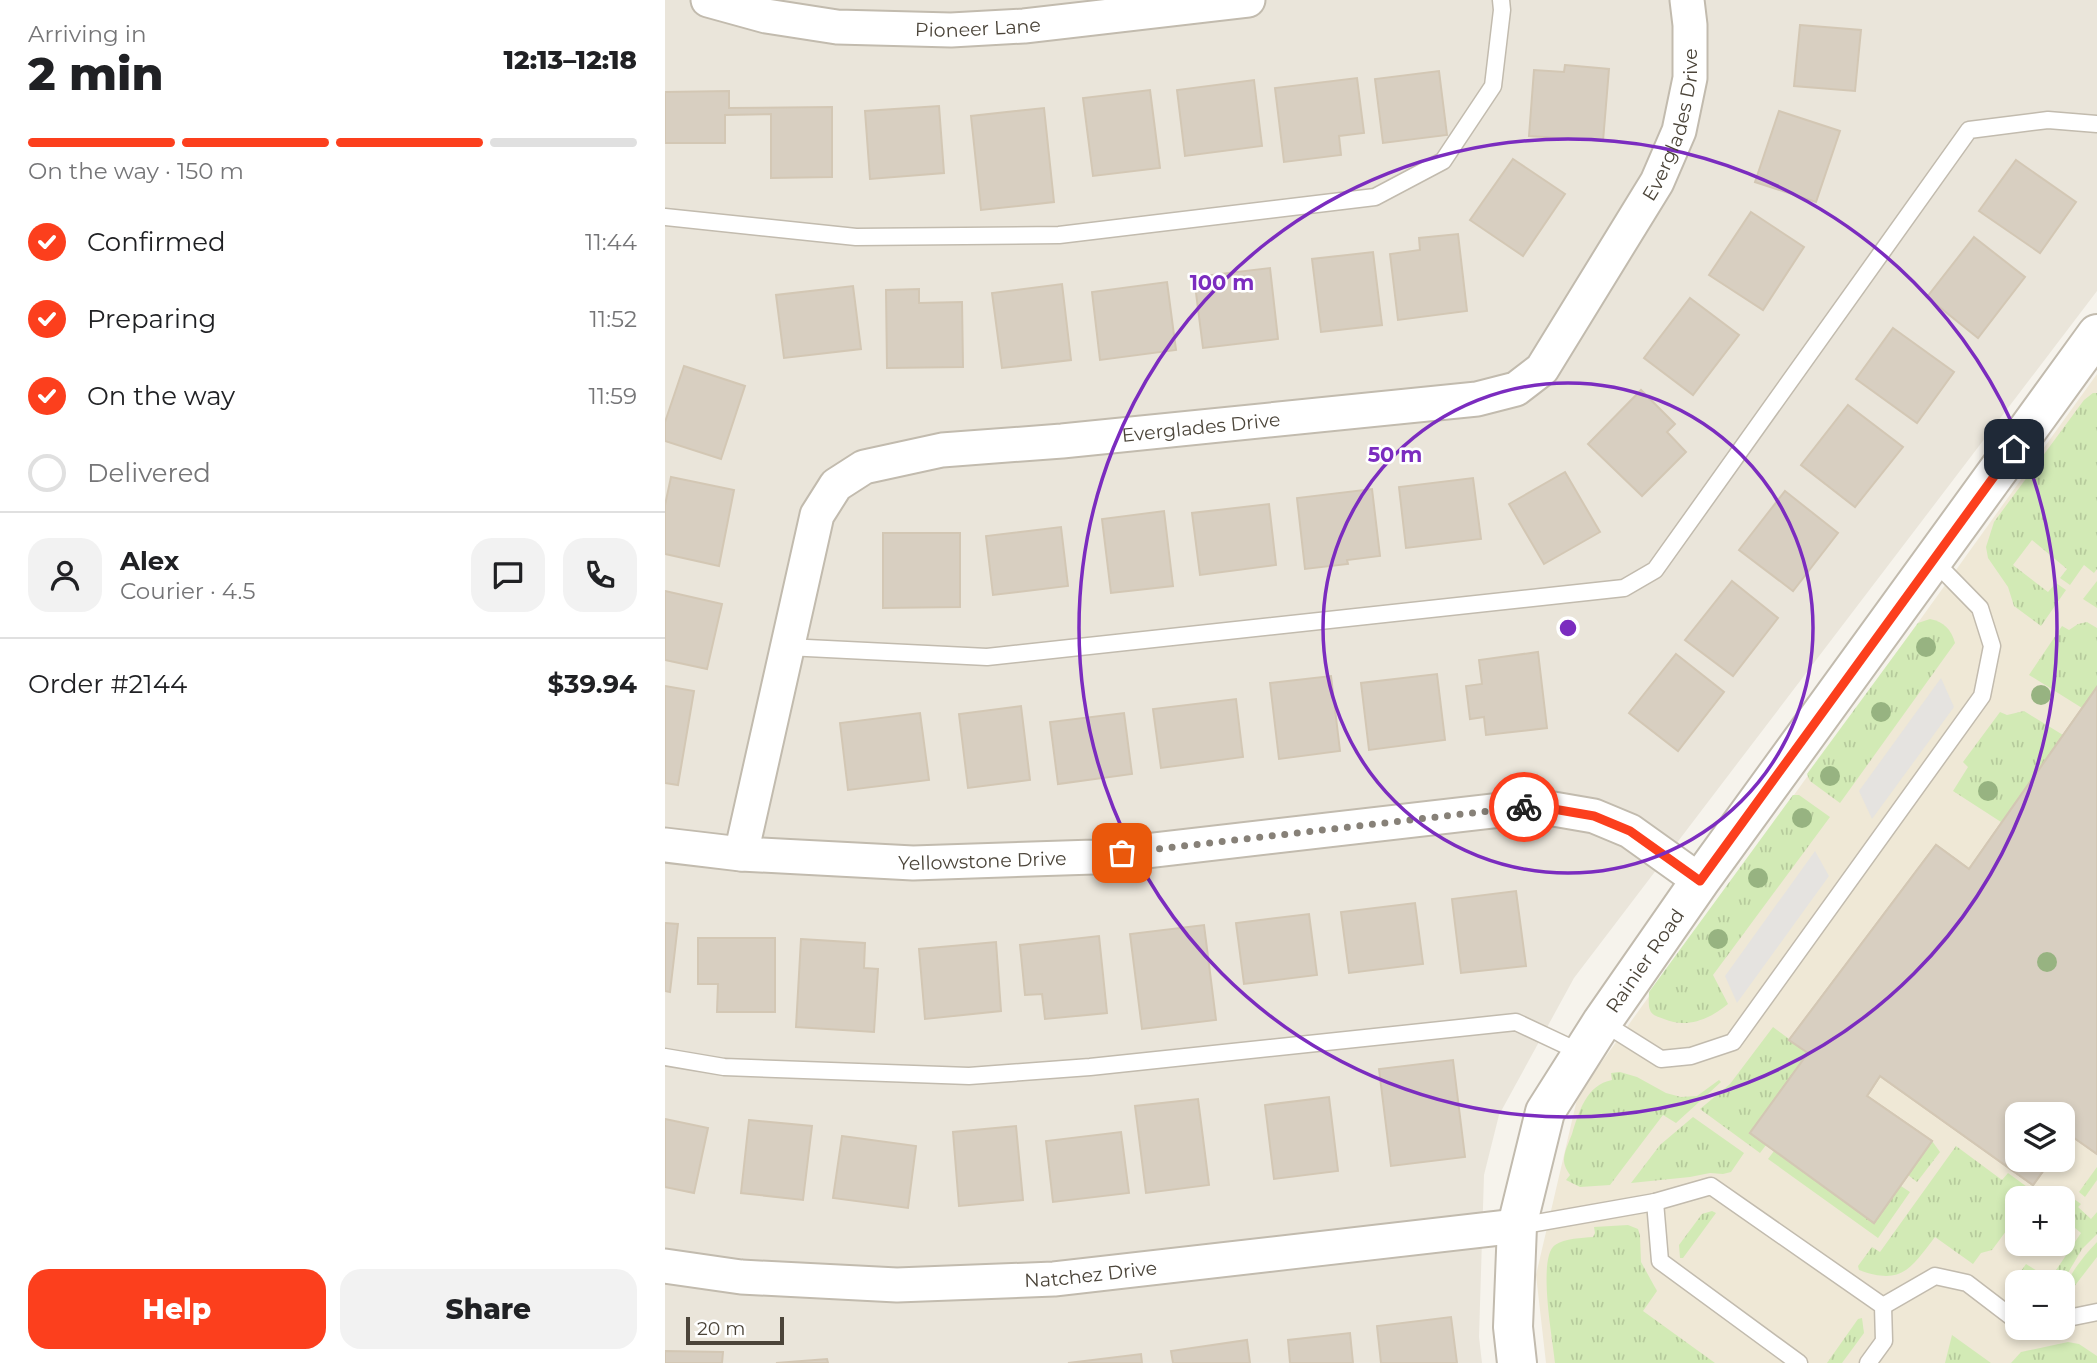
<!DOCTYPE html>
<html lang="en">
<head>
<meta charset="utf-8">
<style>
  body { margin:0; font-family:Montserrat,sans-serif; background:#f2f2f2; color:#202124; height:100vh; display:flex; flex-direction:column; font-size:26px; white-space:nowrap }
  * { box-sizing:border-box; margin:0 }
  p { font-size:23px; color:#757577 }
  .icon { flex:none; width:38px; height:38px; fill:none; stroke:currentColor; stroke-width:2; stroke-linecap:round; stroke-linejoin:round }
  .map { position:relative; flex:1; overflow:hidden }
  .panel { display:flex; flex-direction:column; background:#fff; width:665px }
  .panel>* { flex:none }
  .buttons { position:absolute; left:1340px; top:1102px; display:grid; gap:14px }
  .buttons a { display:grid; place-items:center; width:70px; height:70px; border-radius:14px; background:#fff; box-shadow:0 4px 10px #0003; font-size:35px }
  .scale { position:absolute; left:21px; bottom:18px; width:98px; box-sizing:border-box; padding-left:7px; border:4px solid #4b4439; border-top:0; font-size:19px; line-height:24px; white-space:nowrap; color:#4b4439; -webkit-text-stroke:5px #fff; paint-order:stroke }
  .pin { position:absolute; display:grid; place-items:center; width:60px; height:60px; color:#fff; margin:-30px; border-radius:14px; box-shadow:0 4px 10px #0006 }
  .courier { position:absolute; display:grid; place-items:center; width:70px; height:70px; margin:-35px; border:5px solid #fc3f1d; border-radius:50%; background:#fff; color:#222; box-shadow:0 2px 9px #0007 }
  .overview em { font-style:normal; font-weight:800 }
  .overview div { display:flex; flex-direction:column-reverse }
  .overview { display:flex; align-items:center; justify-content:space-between; height:119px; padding:0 28px }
  h1 { font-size:46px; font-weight:800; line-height:52px }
  .bar { display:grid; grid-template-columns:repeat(4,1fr); gap:10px 7px; align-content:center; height:84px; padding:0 28px }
  .bar i { height:9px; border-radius:5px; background:#e0e0e0 }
  .bar .active { background:#fc3f1d }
  .bar p { grid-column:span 4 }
  .line { display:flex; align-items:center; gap:18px; padding:0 28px; border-top:2px solid #e0e0e0 }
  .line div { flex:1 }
  .round { display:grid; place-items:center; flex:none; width:74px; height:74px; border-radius:21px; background:#f2f2f2 }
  ol { padding:0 28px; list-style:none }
  li { display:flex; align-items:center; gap:21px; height:77px }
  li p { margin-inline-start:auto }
  li .icon { padding:7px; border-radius:50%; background:#fc3f1d; color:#fff; stroke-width:4 }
  li:last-child { color:#757577 }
  li i { width:38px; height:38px; border:4px solid #e0e0e0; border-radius:50% }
  .primary-button { display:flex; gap:14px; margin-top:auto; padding:14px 28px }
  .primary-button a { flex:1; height:80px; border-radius:21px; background:#fc3f1d; color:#fff; font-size:28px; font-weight:800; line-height:80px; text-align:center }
  .primary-button a+a { background:#f2f2f2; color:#202124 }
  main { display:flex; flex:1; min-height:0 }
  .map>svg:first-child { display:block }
</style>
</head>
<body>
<main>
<section class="panel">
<div class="overview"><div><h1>2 min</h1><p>Arriving in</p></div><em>12:13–12:18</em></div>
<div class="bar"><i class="active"></i><i class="active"></i><i class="active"></i><i></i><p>On the way · 150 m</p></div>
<ol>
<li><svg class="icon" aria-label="check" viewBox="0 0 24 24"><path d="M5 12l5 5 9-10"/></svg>Confirmed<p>11:44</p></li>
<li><svg class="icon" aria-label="check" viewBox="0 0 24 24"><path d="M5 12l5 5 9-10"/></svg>Preparing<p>11:52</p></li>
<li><svg class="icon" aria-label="check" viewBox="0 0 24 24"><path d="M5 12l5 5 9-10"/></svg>On the way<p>11:59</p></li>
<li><i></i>Delivered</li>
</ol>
<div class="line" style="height:126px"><a class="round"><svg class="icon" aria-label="person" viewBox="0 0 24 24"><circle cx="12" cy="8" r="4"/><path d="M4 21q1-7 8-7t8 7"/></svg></a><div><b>Alex</b><p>Courier · 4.5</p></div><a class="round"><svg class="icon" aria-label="chat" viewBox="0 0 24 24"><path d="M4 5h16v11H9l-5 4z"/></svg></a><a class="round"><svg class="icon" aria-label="phone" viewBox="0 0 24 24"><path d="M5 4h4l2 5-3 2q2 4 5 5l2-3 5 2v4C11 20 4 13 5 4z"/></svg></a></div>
<div class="line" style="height:91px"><div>Order #2144</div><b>$39.94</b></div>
<div class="primary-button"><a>Help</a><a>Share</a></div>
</section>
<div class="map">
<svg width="1432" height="1363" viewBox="0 0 1432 1363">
  <defs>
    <pattern id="grass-tufts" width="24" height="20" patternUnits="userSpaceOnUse" patternTransform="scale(1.75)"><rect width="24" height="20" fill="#d2eab5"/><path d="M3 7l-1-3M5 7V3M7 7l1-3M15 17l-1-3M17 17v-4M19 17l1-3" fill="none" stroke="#b6ca9c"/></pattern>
  </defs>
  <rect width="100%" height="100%" fill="#f6f3ec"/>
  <path fill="#eae5da" d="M 0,0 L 1432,0 L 1432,291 L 909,978 L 834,1115 L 819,1175 L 814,1337 L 817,1363 L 0,1363 Z"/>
  <path fill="#efe8d6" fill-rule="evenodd" d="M 1432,374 L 1432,1363 L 881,1363 L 871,1275 L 913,1095 ZM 1353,1115 L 1398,1115 L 1398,1160 L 1353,1160 ZM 1353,1199 L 1398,1199 L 1398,1244 L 1353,1244 ZM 1353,1283 L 1398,1283 L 1398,1328 L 1353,1328 Z"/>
  <g fill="url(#grass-tufts)">
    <path d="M 1428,393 L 1432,393 L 1432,569 L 1429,573 L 1419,565 L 1405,585 L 1395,578 L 1402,569 L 1367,540 L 1348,565 L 1383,592 L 1391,583 L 1401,590 L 1376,626 L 1349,606 L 1343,587 L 1323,558 L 1321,547 L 1329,522 L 1419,400 Z"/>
    <path d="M 1432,581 L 1432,608 L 1418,599 Z"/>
    <path d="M 1265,619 C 1279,622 1286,629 1290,643 L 1175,803 L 1145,781 L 1142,774 L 1253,623 Z"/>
    <path d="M 1422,622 L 1432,628 L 1432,687 L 1417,708 L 1364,675 L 1397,626 L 1404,630 L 1413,624 Z"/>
    <path d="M 1359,711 L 1398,735 L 1336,822 L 1288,791 L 1303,767 L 1298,762 L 1335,712 L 1342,715 Z"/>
    <path d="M 1128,795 L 1134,795 L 1165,817 L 1048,975 L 1063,1004 C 1045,1019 1022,1029 999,1019 C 994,1017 987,1016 985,1010 C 983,1005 984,998 984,992 Z"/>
    <path d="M 1108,1027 L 1143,1053 L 1085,1133 L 1101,1145 L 1095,1153 L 1035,1109 L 1065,1084 Z"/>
    <path d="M 955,1072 L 972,1077 L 1001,1093 L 1016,1097 L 1032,1096 L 1054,1080 L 1056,1082 L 1011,1123 L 998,1115 L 945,1185 L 915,1187 L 901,1180 L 905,1175 C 902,1170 899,1166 899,1160 C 899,1152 904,1142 907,1134 C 914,1112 921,1085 947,1080 L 946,1073 Z"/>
    <path d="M 1028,1117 L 1079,1153 L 1066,1172 L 1058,1174 L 1045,1173 L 1025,1177 L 966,1183 L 995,1145 Z"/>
    <path d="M 1267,1141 L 1275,1152 L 1252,1182 L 1243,1175 Z"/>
    <path d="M 1291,1146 L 1337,1180 L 1343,1173 L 1369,1192 L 1364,1199 L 1353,1199 L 1353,1215 L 1327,1250 L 1316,1253 L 1308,1264 L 1270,1237 C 1246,1268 1237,1286 1194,1270 L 1193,1266 L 1207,1247 L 1215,1252 Z"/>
    <path d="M 1109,1151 L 1209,1223 L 1236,1186 L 1245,1192 L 1213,1238 L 1103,1159 Z"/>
    <path d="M 1432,1167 L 1432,1180 L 1420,1197 L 1414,1192 Z"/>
    <path d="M 1409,1199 L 1416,1204 L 1413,1207 L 1426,1219 L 1432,1212 L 1432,1234 L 1417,1249 L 1397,1283 L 1377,1283 L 1374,1276 L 1352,1282 L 1352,1277 L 1361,1264 L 1385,1279 L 1416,1233 L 1398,1218 L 1398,1213 Z"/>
    <path d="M 1047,1211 L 1051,1213 L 1018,1258 L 1015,1258 L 1014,1245 L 1037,1214 Z"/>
    <path d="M 963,1225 L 973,1229 L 975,1236 L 976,1262 L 992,1291 L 978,1311 L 1050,1363 L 890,1363 C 888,1341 872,1258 890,1245 C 900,1238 917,1238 928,1237 L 930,1233 L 929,1227 Z"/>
    <path d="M 1432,1242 L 1432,1257 L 1398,1301 C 1398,1280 1418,1257 1432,1242 Z"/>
    <path d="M 1197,1318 L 1199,1333 L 1177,1363 L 1162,1363 L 1193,1319 Z"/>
    <path d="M 1287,1335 L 1326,1363 L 1280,1363 Z"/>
    <path d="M 1403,1342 L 1414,1344 L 1432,1356 L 1432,1363 L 1346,1363 L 1356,1352 Z"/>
  </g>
  <g fill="#e5e3e0">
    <path d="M 1276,678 L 1289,707 L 1207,819 L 1194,791 Z"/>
    <path d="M 1150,851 L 1164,876 L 1072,1003 L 1060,976 Z"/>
  </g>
  <g fill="#d8cfc1" stroke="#d3c7b4" stroke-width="2">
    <path d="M 1135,25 L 1196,30 L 1190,91 L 1129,86 Z"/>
    <path d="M 900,65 L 944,69 L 938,141 L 864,136 L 869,70 L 899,72 Z"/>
    <path d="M 774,71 L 782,135 L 718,143 L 710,79 Z"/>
    <path d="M 692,78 L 699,133 L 674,136 L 676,155 L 619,162 L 610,88 Z"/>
    <path d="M 589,80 L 597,146 L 520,156 L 512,90 Z"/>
    <path d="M 485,90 L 495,168 L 428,176 L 418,98 Z"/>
    <path d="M 64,91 L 64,108 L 167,107 L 167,177 L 106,178 L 106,114 L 60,115 L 60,143 L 0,143 L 0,92 Z"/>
    <path d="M 274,106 L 279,173 L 205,179 L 200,111 Z"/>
    <path d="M 379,108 L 389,202 L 316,210 L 306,116 Z"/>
    <path d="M 1114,111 L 1175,131 L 1151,202 L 1090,182 Z"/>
    <path d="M 848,159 L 900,194 L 858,256 L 805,220 Z"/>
    <path d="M 1351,160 L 1411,202 L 1375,253 L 1314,211 Z"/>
    <path d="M 1086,212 L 1139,247 L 1098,310 L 1044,275 Z"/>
    <path d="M 793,234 L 802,311 L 733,320 L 725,254 L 755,250 L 754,238 Z"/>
    <path d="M 1309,237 L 1360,277 L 1313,338 L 1262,297 Z"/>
    <path d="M 708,252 L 717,325 L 656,332 L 647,259 Z"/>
    <path d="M 605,268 L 613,339 L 538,348 L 529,277 Z"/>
    <path d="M 502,282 L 511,350 L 435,360 L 427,292 Z"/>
    <path d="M 397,284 L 406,360 L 337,368 L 327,293 Z"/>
    <path d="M 188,286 L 196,349 L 119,358 L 111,295 Z"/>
    <path d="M 254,289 L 254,303 L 297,302 L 298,367 L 222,368 L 221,290 Z"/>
    <path d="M 1025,298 L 1074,335 L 1028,395 L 979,358 Z"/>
    <path d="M 1228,328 L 1289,372 L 1252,423 L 1191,379 Z"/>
    <path d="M 19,366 L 80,386 L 56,459 L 0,441 L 0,422 Z"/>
    <path d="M 976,390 L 1010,424 L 1002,432 L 1021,452 L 977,496 L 923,444 Z"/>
    <path d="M 1183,405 L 1238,447 L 1190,507 L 1136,465 Z"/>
    <path d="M 900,472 L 935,532 L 879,564 L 844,504 Z"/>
    <path d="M 6,477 L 69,490 L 54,566 L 0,554 L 0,505 Z"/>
    <path d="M 808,478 L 816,539 L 741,548 L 734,487 Z"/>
    <path d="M 707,489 L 715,556 L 682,560 L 683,564 L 640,569 L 632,498 Z"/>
    <path d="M 1120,491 L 1173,533 L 1128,591 L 1074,550 Z"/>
    <path d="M 604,504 L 611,565 L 535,575 L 527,513 Z"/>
    <path d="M 499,511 L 508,586 L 446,593 L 437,519 Z"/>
    <path d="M 396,527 L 403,586 L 328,595 L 321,536 Z"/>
    <path d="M 218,533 L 295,533 L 295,607 L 218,608 Z"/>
    <path d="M 1067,581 L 1113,618 L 1068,676 L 1020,640 Z"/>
    <path d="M 0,591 L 57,604 L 42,669 L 0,660 Z"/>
    <path d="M 873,652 L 882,728 L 821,735 L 819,717 L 805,719 L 801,686 L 817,684 L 814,660 Z"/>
    <path d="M 1011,654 L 1059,692 L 1013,751 L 964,713 Z"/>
    <path d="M 772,674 L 780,740 L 704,750 L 696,683 Z"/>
    <path d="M 666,676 L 675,751 L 614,759 L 605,683 Z"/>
    <path d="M 0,686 L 29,691 L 13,785 L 0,783 Z"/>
    <path d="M 1432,687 L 1432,1154 L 1405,1135 L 1398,1144 L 1398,1115 L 1353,1115 L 1353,1160 L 1386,1160 L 1368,1185 L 1215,1076 L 1202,1096 L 1267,1141 L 1209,1223 L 1085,1133 L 1143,1053 L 1124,1040 L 1271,845 L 1304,869 Z"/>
    <path d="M 1432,687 L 1432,1154 L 1405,1135 L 1398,1144 L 1398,1115 L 1353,1115 L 1353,1160 L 1386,1160 L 1368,1185 L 1215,1076 L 1202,1096 L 1267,1141 L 1209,1223 L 1085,1133 L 1143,1053 L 1124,1040 L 1271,845 L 1304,869 Z"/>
    <path d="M 571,699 L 578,757 L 496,768 L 488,709 Z"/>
    <path d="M 356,706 L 365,780 L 303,788 L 294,714 Z"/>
    <path d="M 255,713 L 264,780 L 183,790 L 175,723 Z"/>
    <path d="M 459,713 L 467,774 L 393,784 L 385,722 Z"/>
    <path d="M 851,891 L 861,966 L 796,973 L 787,899 Z"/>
    <path d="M 750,903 L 758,964 L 684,973 L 676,912 Z"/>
    <path d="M 644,914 L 652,975 L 579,984 L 571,923 Z"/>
    <path d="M 0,923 L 13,924 L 5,992 L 0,991 Z"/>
    <path d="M 539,925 L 551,1020 L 477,1029 L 465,934 Z"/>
    <path d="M 434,936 L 442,1013 L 380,1019 L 377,994 L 360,995 L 355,945 Z"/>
    <path d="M 33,938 L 110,938 L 110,1012 L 52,1012 L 53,984 L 33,984 Z"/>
    <path d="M 136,939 L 200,943 L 199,968 L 213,969 L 209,1032 L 131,1027 Z"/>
    <path d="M 331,942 L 336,1011 L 260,1019 L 254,949 Z"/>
    <path d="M 788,1060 L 800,1157 L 726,1166 L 714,1069 Z"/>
    <path d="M 664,1097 L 673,1171 L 609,1179 L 600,1105 Z"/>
    <path d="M 533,1099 L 544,1185 L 481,1193 L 470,1106 Z"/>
    <path d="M 0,1119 L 43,1128 L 29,1193 L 0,1187 Z"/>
    <path d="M 84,1120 L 147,1126 L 138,1200 L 76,1193 Z"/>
    <path d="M 351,1126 L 358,1200 L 294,1206 L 288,1132 Z"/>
    <path d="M 456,1132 L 464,1193 L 388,1202 L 381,1141 Z"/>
    <path d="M 177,1136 L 251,1146 L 243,1208 L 168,1198 Z"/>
    <path d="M 786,1317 L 792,1363 L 716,1363 L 712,1326 Z"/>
    <path d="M 685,1333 L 688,1363 L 625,1363 L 623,1340 Z"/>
    <path d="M 582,1340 L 585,1363 L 508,1363 L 506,1351 Z"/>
    <path d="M 0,1351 L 58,1352 L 57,1363 L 0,1363 Z"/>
    <path d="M 476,1354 L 477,1363 L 403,1363 Z"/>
    <path d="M 162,1359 L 163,1363 L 111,1363 Z"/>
  </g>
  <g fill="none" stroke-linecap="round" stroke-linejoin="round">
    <defs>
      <g id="service">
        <path d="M 0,217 L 191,237 L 394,235 L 710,197 L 778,161 L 828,86 L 837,10 L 836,0"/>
        <path d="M 122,647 L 322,657 L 959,588 L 990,570 L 1304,130 L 1383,120 L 1432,124"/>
        <path d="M 937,1022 L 996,1059 L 1026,1056 L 1068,1042 L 1317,696 L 1327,646 L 1315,608 L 1268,560"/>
        <path d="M 0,1057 L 59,1067 L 304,1076 L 425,1067 L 851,1022 L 917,1053"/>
        <path d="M 990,1202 L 995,1261 L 1134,1363"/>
        <path d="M 854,1226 L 990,1202 L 1046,1186 L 1218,1306 L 1219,1341 L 1203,1363"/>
        <path d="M 1218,1306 L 1270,1276 L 1302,1283 L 1353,1322"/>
        <path d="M 1398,1319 L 1432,1312"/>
      </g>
      <g id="minor">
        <path id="s1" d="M 43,0 L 101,16 L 172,27 L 286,30 L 359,26 L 583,0"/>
        <path id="s2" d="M 0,845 L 76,854 L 248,863 L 429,857 L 871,806 L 929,816 L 965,831 L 1035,881"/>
        <path id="s3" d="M 76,854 L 152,515 L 171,485 L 199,467 L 277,450 L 397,441 L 812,399 L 851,389 L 877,369 L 992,182 L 1014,131 L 1025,78 L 1025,25 L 1022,0"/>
        <path id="s4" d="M 0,1266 L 76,1277 L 232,1285 L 389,1279 L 852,1226"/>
      </g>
      <g id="tertiary">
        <path id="s5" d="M 852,1363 L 848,1327 L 852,1226 L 880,1112 L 937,1022 L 1035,881 L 1432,334"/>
      </g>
    </defs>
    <use href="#service" stroke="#c2bbae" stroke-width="19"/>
    <use href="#minor" stroke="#c2bbae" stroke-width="37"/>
    <use href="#tertiary" stroke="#c2bbae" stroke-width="42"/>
    <use href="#service" stroke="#fff" stroke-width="16"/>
    <use href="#minor" stroke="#fff" stroke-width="33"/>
    <use href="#tertiary" stroke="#fff" stroke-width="38"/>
  </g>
  <g fill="#97b381">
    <circle cx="1261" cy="647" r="10"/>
    <circle cx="1376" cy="695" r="10"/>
    <circle cx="1216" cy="712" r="10"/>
    <circle cx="1165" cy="776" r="10"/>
    <circle cx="1323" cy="791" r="10"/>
    <circle cx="1137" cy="818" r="10"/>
    <circle cx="1093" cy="878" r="10"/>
    <circle cx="1053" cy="939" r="10"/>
    <circle cx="1382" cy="962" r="10"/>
  </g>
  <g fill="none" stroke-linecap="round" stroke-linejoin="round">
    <path stroke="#878178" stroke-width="7" stroke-dasharray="0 12.6" d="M 457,853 L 859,807"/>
    <path stroke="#fc3f1d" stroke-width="9" d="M 859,807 L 871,806 L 929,816 L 965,831 L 1035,881 L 1349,449"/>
  </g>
  <g fill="none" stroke="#7b2cbf" stroke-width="3.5">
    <circle cx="903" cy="628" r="245"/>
    <circle cx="903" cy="628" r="489"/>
  </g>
  <g text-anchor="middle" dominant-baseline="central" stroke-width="5" stroke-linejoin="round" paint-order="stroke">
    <g font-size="19" fill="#4b4439" stroke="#fff">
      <text stroke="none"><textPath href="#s1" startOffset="273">Pioneer Lane</textPath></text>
      <text stroke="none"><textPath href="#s3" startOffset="1386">Everglades Drive</textPath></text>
      <text stroke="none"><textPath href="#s3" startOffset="756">Everglades Drive</textPath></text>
      <text stroke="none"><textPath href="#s2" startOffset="318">Yellowstone Drive</textPath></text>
      <text stroke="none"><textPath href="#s5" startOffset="436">Rainier Road</textPath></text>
      <text stroke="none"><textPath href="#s4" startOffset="427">Natchez Drive</textPath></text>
    </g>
  </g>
  <circle cx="903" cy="628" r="10" fill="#7b2cbf" stroke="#fff" stroke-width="3.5"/>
  <g font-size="21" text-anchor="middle" font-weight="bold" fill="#7b2cbf" stroke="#fff" stroke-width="5" stroke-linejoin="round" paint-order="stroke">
    <text x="557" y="290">100 m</text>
    <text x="730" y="462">50 m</text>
  </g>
</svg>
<div class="buttons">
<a><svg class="icon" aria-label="layers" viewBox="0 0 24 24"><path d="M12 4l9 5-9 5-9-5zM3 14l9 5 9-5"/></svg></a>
<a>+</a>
<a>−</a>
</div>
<div class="scale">20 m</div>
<div class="pin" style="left:457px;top:853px;background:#ea580c"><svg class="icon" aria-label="bag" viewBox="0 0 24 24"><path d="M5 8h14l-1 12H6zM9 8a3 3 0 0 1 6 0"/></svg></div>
<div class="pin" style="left:1349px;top:449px;background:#1f2937"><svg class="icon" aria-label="home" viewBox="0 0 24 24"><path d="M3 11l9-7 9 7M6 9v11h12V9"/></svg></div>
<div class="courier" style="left:859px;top:807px"><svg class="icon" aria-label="bike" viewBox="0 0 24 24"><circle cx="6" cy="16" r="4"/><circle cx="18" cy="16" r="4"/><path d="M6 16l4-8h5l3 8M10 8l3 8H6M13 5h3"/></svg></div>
</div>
</main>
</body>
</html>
